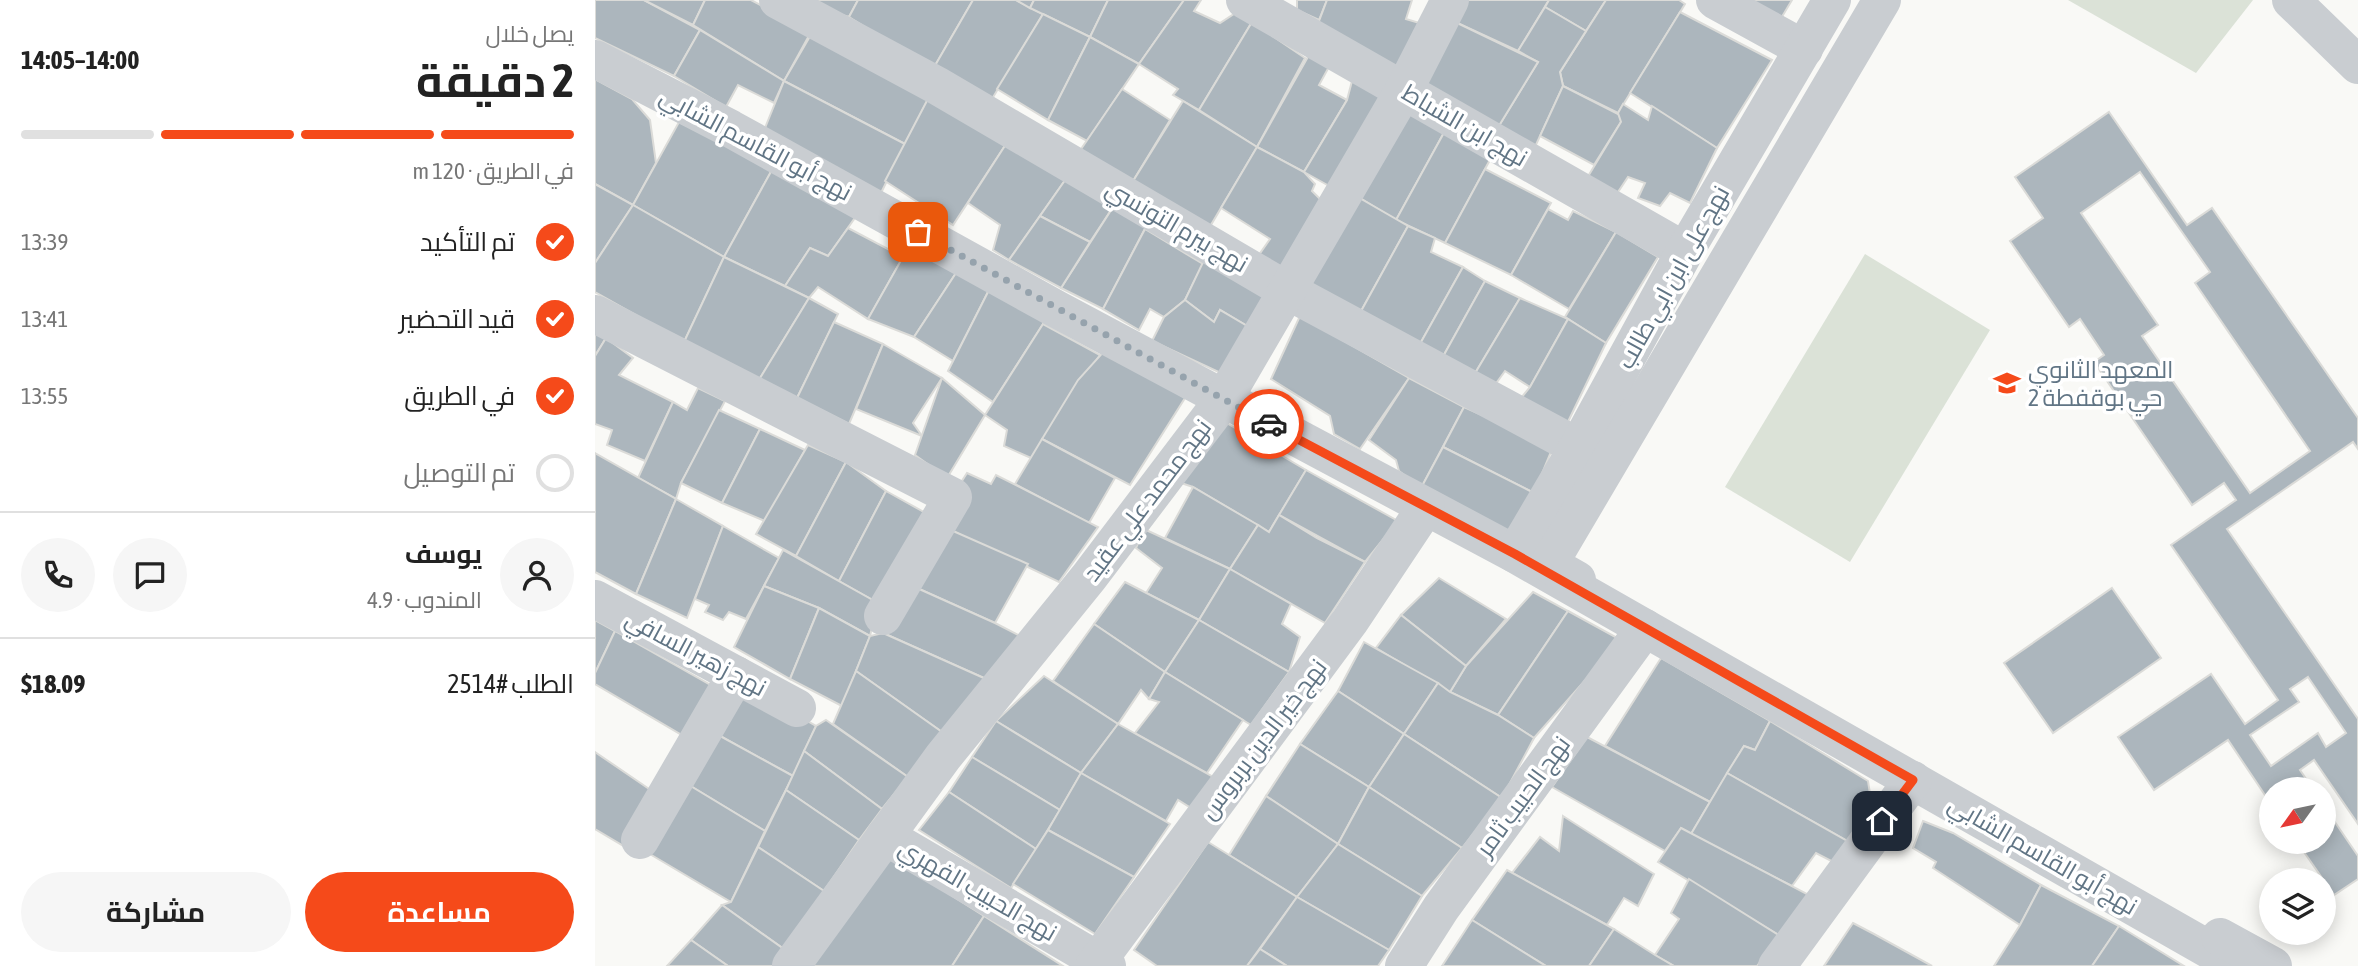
<!DOCTYPE html>
<html lang="ar">
<head>
<meta charset="utf-8">
<style>
  body { margin:0; font-family:"Asap Condensed",Cairo,sans-serif; background:#f6f6f6; color:#222; direction:rtl; height:100vh; display:flex; flex-direction:column; font-size:26px; white-space:nowrap }
  * { box-sizing:border-box; margin:0 }
  p { font-size:23px; color:#767676 }
  .icon { flex:none; width:38px; height:38px; fill:none; stroke:currentColor; stroke-width:2; stroke-linecap:round; stroke-linejoin:round }
  .map { position:relative; flex:1; overflow:hidden; direction:ltr }
  .side { display:flex; flex-direction:column; background:#fff; width:595px }
  .side>* { flex:none }
  .needle { width:46px; rotate:237deg }
  .buttons { position:absolute; left:1664px; top:777px; display:grid; gap:14px }
  .buttons a { display:grid; place-items:center; width:77px; height:77px; border-radius:50%; background:#fff; box-shadow:0 4px 18px #0003; font-size:35px }
  .pin { position:absolute; display:grid; place-items:center; width:60px; height:60px; color:#fff; margin:-30px; border-radius:14px; box-shadow:0 4px 10px #0006 }
  .courier { position:absolute; display:grid; place-items:center; width:70px; height:70px; margin:-35px; border:5px solid #f54a1a; border-radius:50%; background:#fff; color:#222; box-shadow:0 2px 9px #0007 }
  .overview em { font-style:normal; font-weight:700 }
  .overview div { display:flex; flex-direction:column-reverse }
  .overview { display:flex; align-items:center; justify-content:space-between; height:119px; padding:0 21px }
  h1 { font-size:46px; font-weight:700; line-height:52px }
  .bar { display:grid; grid-template-columns:repeat(4,1fr); gap:10px 7px; align-content:center; height:84px; padding:0 21px }
  .bar i { height:9px; border-radius:5px; background:#e0e0e0 }
  .bar .active { background:#f54a1a }
  .bar p { grid-column:span 4 }
  .line { display:flex; align-items:center; gap:18px; padding:0 21px; border-top:2px solid #e0e0e0 }
  .line div { flex:1 }
  .round { display:grid; place-items:center; flex:none; width:74px; height:74px; border-radius:37px; background:#f6f6f6 }
  ol { padding:0 21px; list-style:none }
  li { display:flex; align-items:center; gap:21px; height:77px }
  li p { margin-inline-start:auto }
  li .icon { padding:7px; border-radius:50%; background:#f54a1a; color:#fff; stroke-width:4 }
  li:last-child { color:#767676 }
  li i { width:38px; height:38px; border:4px solid #e0e0e0; border-radius:50% }
  .primary-button { display:flex; gap:14px; margin-top:auto; padding:14px 21px }
  .primary-button a { flex:1; height:80px; border-radius:42px; background:#f54a1a; color:#fff; font-size:28px; font-weight:700; line-height:80px; text-align:center }
  .primary-button a+a { background:#f6f6f6; color:#222 }
  main { display:flex; flex:1; min-height:0 }
  .map>svg:first-child { display:block }
</style>
</head>
<body>
<main>
<div class="map">
<svg width="1763" height="966" viewBox="0 0 1763 966">
  <rect width="100%" height="100%" fill="#f9f9f6"/>
  <g fill="#dbe2d7">
    <path d="M 1473,0 L 1658,0 L 1601,73 Z"/>
    <path d="M 1270,254 L 1395,330 L 1255,562 L 1130,487 Z"/>
  </g>
  <g fill="#acb6bd" stroke="#dbdbd8" stroke-width="2" fill-rule="evenodd">
    <path d="M 0,0 L 49,0 L 105,30 L 79,76 L 0,38 Z"/>
    <path d="M 49,0 L 110,0 L 98,25 Z"/>
    <path d="M 110,0 L 156,0 L 216,32 L 189,81 L 98,25 Z"/>
    <path d="M 197,0 L 263,0 L 254,17 Z"/>
    <path d="M 263,0 L 378,0 L 338,69 L 254,17 Z"/>
    <path d="M 378,0 L 421,0 L 448,14 L 397,99 L 338,69 Z"/>
    <path d="M 421,0 L 439,0 L 435,8 Z"/>
    <path d="M 439,0 L 513,0 L 495,37 L 435,8 Z"/>
    <path d="M 513,0 L 589,0 L 544,64 L 495,37 Z"/>
    <path d="M 589,0 L 606,0 L 599,11 L 625,23 L 642,12 L 657,22 L 604,110 L 578,95 L 583,89 L 544,64 Z"/>
    <path d="M 702,0 L 732,0 L 724,20 L 702,10 Z"/>
    <path d="M 732,0 L 817,0 L 811,19 L 828,24 L 804,72 L 721,29 Z"/>
    <path d="M 867,0 L 954,0 L 923,51 L 856,20 Z"/>
    <path d="M 954,0 L 1011,0 L 991,31 L 950,7 Z"/>
    <path d="M 1011,0 L 1084,0 L 1090,4 L 1023,113 L 968,86 L 965,72 Z"/>
    <path d="M 1141,0 L 1197,0 L 1182,25 Z"/>
    <path d="M 950,7 L 991,31 L 965,72 L 968,86 L 940,147 L 902,129 L 943,62 L 923,51 Z"/>
    <path d="M 1085,12 L 1177,60 L 1122,148 L 1035,93 Z"/>
    <path d="M 448,14 L 495,37 L 453,120 L 402,89 Z"/>
    <path d="M 856,20 L 943,62 L 902,129 L 821,87 Z"/>
    <path d="M 657,22 L 710,58 L 662,147 L 604,110 Z"/>
    <path d="M 221,26 L 340,86 L 310,144 L 189,81 Z"/>
    <path d="M 105,30 L 189,81 L 179,103 L 143,85 L 131,107 L 79,76 Z"/>
    <path d="M 495,37 L 544,64 L 492,141 L 453,120 Z"/>
    <path d="M 714,55 L 735,65 L 724,85 L 752,100 L 709,172 L 662,147 Z"/>
    <path d="M 0,79 L 37,99 L 55,120 L 61,163 L 38,205 L 0,184 Z"/>
    <path d="M 189,81 L 310,144 L 285,195 L 170,128 Z"/>
    <path d="M 757,81 L 788,99 L 736,187 L 709,172 L 752,100 Z"/>
    <path d="M 968,86 L 1029,117 L 999,165 L 945,136 Z"/>
    <path d="M 527,89 L 575,120 L 535,186 L 482,155 Z"/>
    <path d="M 335,95 L 413,141 L 358,225 L 290,181 Z"/>
    <path d="M 588,101 L 662,147 L 610,235 L 535,186 Z"/>
    <path d="M 1028,104 L 1053,120 L 1057,106 L 1122,148 L 1095,203 L 1075,193 L 1065,206 L 1043,198 L 1050,183 L 1033,177 L 1021,195 L 989,183 L 1026,122 L 1023,113 Z"/>
    <path d="M 811,106 L 851,129 L 801,220 L 757,193 Z"/>
    <path d="M 1514,112 L 1592,225 L 1617,208 L 1763,418 L 1763,449 L 1758,442 L 1632,529 L 1763,719 L 1763,824 L 1719,760 L 1705,770 L 1718,789 L 1676,789 L 1676,804 L 1633,740 L 1559,790 L 1523,737 L 1616,674 L 1650,724 L 1683,700 L 1576,545 L 1641,500 L 1629,483 L 1597,505 L 1499,362 L 1509,355 L 1485,319 L 1474,327 L 1415,241 L 1448,218 L 1420,177 ZM 1545,172 L 1615,272 L 1600,283 L 1715,451 L 1655,493 L 1547,336 L 1563,325 L 1486,213 ZM 1713,677 L 1751,733 L 1731,747 L 1723,733 L 1676,766 L 1655,735 L 1704,702 L 1695,689 Z"/>
    <path d="M 84,122 L 178,168 L 129,257 L 38,205 Z"/>
    <path d="M 851,129 L 897,156 L 850,243 L 801,220 Z"/>
    <path d="M 413,141 L 473,176 L 414,260 L 398,250 L 405,225 L 373,203 Z"/>
    <path d="M 662,147 L 709,172 L 720,184 L 717,191 L 728,202 L 688,271 L 661,259 L 675,239 L 626,208 Z"/>
    <path d="M 178,168 L 264,212 L 233,256 L 215,248 L 190,286 L 129,257 Z"/>
    <path d="M 890,169 L 956,203 L 916,275 L 850,243 Z"/>
    <path d="M 473,176 L 522,201 L 495,242 L 445,216 Z"/>
    <path d="M 0,184 L 38,205 L 0,263 Z"/>
    <path d="M 761,196 L 813,226 L 765,313 L 709,282 Z"/>
    <path d="M 522,201 L 554,221 L 508,309 L 466,288 Z"/>
    <path d="M 38,205 L 129,257 L 89,342 L 0,292 L 0,263 Z"/>
    <path d="M 953,209 L 973,220 L 978,211 L 1021,232 L 974,309 L 916,275 Z"/>
    <path d="M 445,216 L 495,242 L 466,288 L 414,260 Z"/>
    <path d="M 813,226 L 840,238 L 836,252 L 868,267 L 821,351 L 765,313 Z"/>
    <path d="M 253,228 L 308,257 L 273,319 L 223,287 L 214,298 L 190,286 L 215,248 L 233,256 Z"/>
    <path d="M 550,229 L 608,264 L 590,300 L 569,317 L 555,309 L 544,330 L 508,309 Z"/>
    <path d="M 1021,232 L 1063,257 L 1011,343 L 970,317 Z"/>
    <path d="M 313,237 L 361,273 L 319,337 L 273,319 L 308,257 Z"/>
    <path d="M 611,256 L 677,301 L 659,330 L 625,310 L 619,322 L 590,300 Z"/>
    <path d="M 129,257 L 214,298 L 162,383 L 89,342 Z"/>
    <path d="M 868,267 L 890,281 L 845,362 L 821,351 Z"/>
    <path d="M 361,273 L 395,288 L 358,361 L 319,337 Z"/>
    <path d="M 890,281 L 925,298 L 876,380 L 845,362 Z"/>
    <path d="M 395,288 L 450,314 L 448,324 L 398,402 L 353,371 Z"/>
    <path d="M 214,298 L 243,314 L 202,398 L 162,383 Z"/>
    <path d="M 925,298 L 973,319 L 935,387 L 910,371 L 894,393 L 876,380 Z"/>
    <path d="M 590,300 L 619,322 L 625,310 L 659,330 L 630,375 L 557,341 L 569,317 Z"/>
    <path d="M 705,316 L 814,378 L 765,449 L 739,434 L 735,416 L 676,379 Z"/>
    <path d="M 973,319 L 1011,343 L 969,430 L 922,403 L 935,387 Z"/>
    <path d="M 239,322 L 288,344 L 254,424 L 202,398 Z"/>
    <path d="M 448,324 L 505,355 L 436,458 L 409,446 L 412,430 L 390,415 Z"/>
    <path d="M 0,332 L 11,338 L 0,356 Z"/>
    <path d="M 11,338 L 38,358 L 24,375 L 78,402 L 50,461 L 12,445 L 17,430 L 0,424 L 0,356 Z"/>
    <path d="M 288,344 L 347,378 L 318,423 L 327,436 L 261,409 Z"/>
    <path d="M 511,349 L 590,398 L 535,485 L 447,439 L 483,380 Z"/>
    <path d="M 347,378 L 390,415 L 352,478 L 320,455 Z"/>
    <path d="M 814,378 L 869,407 L 826,488 L 804,471 L 801,460 L 774,440 Z"/>
    <path d="M 103,388 L 130,401 L 86,483 L 81,499 L 43,478 L 78,402 L 92,410 Z"/>
    <path d="M 869,407 L 958,447 L 939,493 L 848,447 Z"/>
    <path d="M 124,410 L 165,429 L 127,503 L 86,483 Z"/>
    <path d="M 630,422 L 711,470 L 674,532 L 598,487 L 586,483 Z"/>
    <path d="M 165,429 L 210,450 L 170,521 L 127,503 Z"/>
    <path d="M 447,439 L 520,478 L 494,523 L 420,484 Z"/>
    <path d="M 213,445 L 251,462 L 201,556 L 161,534 Z"/>
    <path d="M 848,447 L 939,493 L 915,536 L 826,488 Z"/>
    <path d="M 0,453 L 81,499 L 41,594 L 0,572 Z"/>
    <path d="M 251,462 L 291,491 L 244,581 L 201,556 Z"/>
    <path d="M 711,470 L 803,521 L 770,562 L 684,515 Z"/>
    <path d="M 372,473 L 396,484 L 401,475 L 503,527 L 464,582 L 349,527 L 365,484 Z"/>
    <path d="M 598,487 L 663,525 L 635,569 L 570,538 Z"/>
    <path d="M 291,491 L 336,516 L 283,603 L 244,581 Z"/>
    <path d="M 81,499 L 128,526 L 92,618 L 41,594 Z"/>
    <path d="M 684,515 L 722,538 L 770,562 L 730,623 L 635,569 L 663,525 L 674,532 Z"/>
    <path d="M 128,526 L 184,558 L 151,619 L 134,612 L 128,620 L 110,612 L 114,605 L 100,599 Z"/>
    <path d="M 349,527 L 433,564 L 400,623 L 313,584 Z"/>
    <path d="M 549,529 L 635,569 L 604,620 L 551,593 L 567,568 L 541,548 Z"/>
    <path d="M 188,550 L 283,603 L 275,636 L 224,608 L 169,586 Z"/>
    <path d="M 635,569 L 696,604 L 687,624 L 705,637 L 694,672 L 604,620 Z"/>
    <path d="M 844,578 L 911,619 L 871,666 L 806,615 Z"/>
    <path d="M 530,582 L 604,620 L 570,672 L 499,624 Z"/>
    <path d="M 313,584 L 400,623 L 427,637 L 391,679 L 288,633 Z"/>
    <path d="M 169,586 L 224,608 L 195,679 L 139,647 Z"/>
    <path d="M 1517,588 L 1566,658 L 1458,733 L 1409,663 Z"/>
    <path d="M 938,592 L 973,611 L 903,715 L 855,692 L 871,666 Z"/>
    <path d="M 224,608 L 275,636 L 247,706 L 195,679 Z"/>
    <path d="M 973,611 L 1026,640 L 939,738 L 903,715 Z"/>
    <path d="M 806,615 L 871,666 L 855,692 L 781,648 Z"/>
    <path d="M 0,620 L 20,631 L 0,673 Z"/>
    <path d="M 604,620 L 694,672 L 656,725 L 570,672 Z"/>
    <path d="M 499,624 L 570,672 L 554,699 L 546,690 L 523,724 L 458,681 Z"/>
    <path d="M 20,631 L 119,687 L 92,738 L 0,684 L 0,673 Z"/>
    <path d="M 288,633 L 391,679 L 347,732 L 261,671 L 275,636 Z"/>
    <path d="M 769,642 L 843,683 L 809,734 L 743,691 Z"/>
    <path d="M 1066,658 L 1175,721 L 1160,750 L 1149,746 L 1115,802 L 1010,746 Z"/>
    <path d="M 261,671 L 347,732 L 313,777 L 238,724 Z"/>
    <path d="M 570,672 L 648,720 L 612,773 L 540,733 L 564,702 L 554,699 Z"/>
    <path d="M 449,676 L 523,724 L 486,773 L 401,721 Z"/>
    <path d="M 144,682 L 221,726 L 198,776 L 116,731 Z"/>
    <path d="M 843,683 L 855,692 L 903,715 L 939,738 L 907,798 L 809,734 Z"/>
    <path d="M 743,691 L 809,734 L 774,787 L 705,744 Z"/>
    <path d="M 231,720 L 313,777 L 287,809 L 209,751 L 221,726 Z"/>
    <path d="M 401,721 L 486,773 L 465,810 L 377,757 Z"/>
    <path d="M 1175,721 L 1273,781 L 1277,806 L 1254,842 L 1132,773 L 1149,746 L 1160,750 Z"/>
    <path d="M 523,724 L 620,778 L 604,813 L 583,800 L 571,821 L 486,773 Z"/>
    <path d="M 116,731 L 198,776 L 170,831 L 89,782 Z"/>
    <path d="M 809,734 L 907,798 L 867,848 L 774,787 Z"/>
    <path d="M 992,737 L 1115,802 L 1096,834 L 1086,828 L 1070,851 L 957,787 Z"/>
    <path d="M 705,744 L 774,787 L 743,844 L 671,796 Z"/>
    <path d="M 209,751 L 287,809 L 264,840 L 191,790 Z"/>
    <path d="M 0,752 L 60,793 L 32,848 L 0,829 Z"/>
    <path d="M 377,757 L 465,810 L 441,849 L 354,792 Z"/>
    <path d="M 486,773 L 575,824 L 539,877 L 453,830 Z"/>
    <path d="M 1132,773 L 1254,842 L 1242,864 L 1221,853 L 1197,886 L 1096,834 Z"/>
    <path d="M 89,782 L 170,831 L 136,902 L 48,850 Z"/>
    <path d="M 774,787 L 867,848 L 827,896 L 743,844 Z"/>
    <path d="M 191,790 L 264,840 L 229,891 L 163,847 Z"/>
    <path d="M 354,792 L 441,849 L 416,888 L 324,830 Z"/>
    <path d="M 671,796 L 743,844 L 702,897 L 634,855 Z"/>
    <path d="M 1729,806 L 1763,856 L 1763,879 L 1739,895 L 1702,842 L 1729,842 Z"/>
    <path d="M 968,816 L 1059,874 L 1043,906 L 1029,898 L 1012,925 L 917,873 L 945,837 L 964,851 Z"/>
    <path d="M 1328,821 L 1358,833 L 1446,885 L 1425,925 L 1338,868 L 1341,862 L 1318,848 Z"/>
    <path d="M 1086,828 L 1214,895 L 1185,936 L 1063,862 Z"/>
    <path d="M 453,830 L 539,877 L 500,934 L 418,884 Z"/>
    <path d="M 613,842 L 702,897 L 652,966 L 562,966 L 539,950 Z"/>
    <path d="M 743,844 L 827,896 L 794,950 L 702,897 Z"/>
    <path d="M 163,847 L 229,891 L 193,952 L 127,905 L 136,902 Z"/>
    <path d="M 291,854 L 389,916 L 357,966 L 206,966 Z"/>
    <path d="M 912,870 L 1019,929 L 994,966 L 951,966 L 877,920 Z"/>
    <path d="M 1094,879 L 1185,936 L 1162,966 L 1079,966 L 1060,955 L 1084,919 L 1076,913 Z"/>
    <path d="M 1446,885 L 1524,926 L 1497,966 L 1399,966 L 1425,925 Z"/>
    <path d="M 702,897 L 794,950 L 783,966 L 692,966 L 665,949 Z"/>
    <path d="M 127,905 L 193,952 L 179,966 L 133,966 L 96,940 Z"/>
    <path d="M 389,916 L 468,966 L 357,966 Z"/>
    <path d="M 877,920 L 951,966 L 847,966 Z"/>
    <path d="M 1258,923 L 1279,934 L 1337,966 L 1229,966 Z"/>
    <path d="M 1524,926 L 1589,966 L 1497,966 Z"/>
    <path d="M 1019,929 L 1060,955 L 1079,966 L 994,966 Z"/>
    <path d="M 96,940 L 133,966 L 72,966 Z"/>
    <path d="M 665,949 L 692,966 L 652,966 Z"/>
  </g>
  <g fill="none" stroke-linecap="round" stroke-linejoin="round">
    <g stroke="#c9cdd1" stroke-width="38">
      <path d="M 183,0 L 341,85 L 693,291 L 983,447"/>
      <path d="M 650,0 L 1090,251"/>
      <path d="M 1120,0 L 1209,49"/>
      <path d="M 1696,0 L 1763,65"/>
      <path d="M 0,59 L 136,129 L 463,310 L 920,554 L 1643,966"/>
      <path d="M 0,314 L 358,497 L 288,616"/>
      <path d="M 920,554 L 983,447 L 1090,251 L 1237,0"/>
      <path d="M 982,580 L 954,564 L 1287,0"/>
      <path d="M 0,599 L 202,708"/>
      <path d="M 290,836 L 512,966"/>
      <path d="M 45,840 L 141,675"/>
      <path d="M 1625,937 L 1678,966"/>
      <path d="M 196,966 L 348,757 L 494,577 L 629,399 L 809,90 L 855,0"/>
      <path d="M 499,966 L 755,621 L 831,507"/>
      <path d="M 809,966 L 846,908 L 1050,628"/>
      <path d="M 1182,966 L 1318,780"/>
    </g>
  </g>
  <g fill="none" stroke-linecap="round" stroke-linejoin="round">
    <path stroke="#96a3ad" stroke-width="7" stroke-dasharray="0 12.6" d="M 323,232 L 674,424"/>
    <path stroke="#f54a1a" stroke-width="9" d="M 674,424 L 920,554 L 1318,780 L 1287,821"/>
  </g>
  <defs>
    <symbol id="school-bare" viewBox="-9 -9 18 18"><path d="M0-5L7-2L0 1L-7-2ZM-4 1L0 2.5L4 1V4Q0 6-4 4Z" fill="#f54a1a" stroke="#fff" stroke-width="2.5" paint-order="stroke"/></symbol>
  </defs>
  <g fill-rule="evenodd">
    <use href="#school-bare" x="1393" y="364" width="38" height="38"/>
  </g>
  <g text-anchor="middle" dominant-baseline="central" stroke-width="7" stroke-linejoin="round" paint-order="stroke">
    <g font-size="24" fill="#617585" stroke="#fff">
      <text transform="translate(870 125) rotate(30)">نهج ابن الشباط</text>
      <text transform="translate(161 144) rotate(28)">نهج أبو القاسم الشابي</text>
      <text transform="translate(582 226) rotate(30)">نهج بيرم التونسي</text>
      <text transform="translate(1078 277) rotate(-61)">نهج على ابن ابي طالب</text>
      <text transform="translate(552 500) rotate(-53)">نهج محمد علي عقيد</text>
      <text transform="translate(101 653) rotate(28)">نهج زهير السافي</text>
      <text transform="translate(668 739) rotate(-53)">نهج خير الدين بربروس</text>
      <text transform="translate(928 796) rotate(-54)">نهج الحبيب ثامر</text>
      <text transform="translate(1448 855) rotate(30)">نهج أبو القاسم الشابي</text>
      <text transform="translate(383 890) rotate(30)">نهج الحبيب الفهري</text>
    </g>
    <g font-size="24" fill="#617585" stroke="#fff" text-anchor="start">
      <text x="1433" y="369">المعهد الثانوي<tspan x="1433" dy="28">حي بوقفطة 2</tspan></text>
    </g>
  </g>
</svg>
<div class="buttons">
<a><svg class="needle" viewBox="-14 -14 28 28"><path d="M0-13l5 13h-10z" fill="#e53935"/><path d="M0 13l5-13h-10z" fill="#767676"/></svg></a>
<a><svg class="icon" aria-label="layers" viewBox="0 0 24 24"><path d="M12 4l9 5-9 5-9-5zM3 14l9 5 9-5"/></svg></a>
</div>
<div class="pin" style="left:323px;top:232px;background:#ea580c"><svg class="icon" aria-label="bag" viewBox="0 0 24 24"><path d="M5 8h14l-1 12H6zM9 8a3 3 0 0 1 6 0"/></svg></div>
<div class="pin" style="left:1287px;top:821px;background:#1f2937"><svg class="icon" aria-label="home" viewBox="0 0 24 24"><path d="M3 11l9-7 9 7M6 9v11h12V9"/></svg></div>
<div class="courier" style="left:674px;top:424px"><svg class="icon" aria-label="car" viewBox="0 0 24 24"><path d="M5 17H2v-5l4-1 3-4h7l3 4 3 1v5h-3M9 17h6M6 11h13"/><circle cx="7" cy="17" r="2"/><circle cx="17" cy="17" r="2"/></svg></div>
</div>
<section class="side">
<div class="overview"><div><h1>2 دقيقة</h1><p>يصل خلال</p></div><em>14:00–14:05</em></div>
<div class="bar"><i class="active"></i><i class="active"></i><i class="active"></i><i></i><p>في الطريق · 120 m</p></div>
<ol>
<li><svg class="icon" aria-label="check" viewBox="0 0 24 24"><path d="M5 12l5 5 9-10"/></svg>تم التأكيد<p>13:39</p></li>
<li><svg class="icon" aria-label="check" viewBox="0 0 24 24"><path d="M5 12l5 5 9-10"/></svg>قيد التحضير<p>13:41</p></li>
<li><svg class="icon" aria-label="check" viewBox="0 0 24 24"><path d="M5 12l5 5 9-10"/></svg>في الطريق<p>13:55</p></li>
<li><i></i>تم التوصيل</li>
</ol>
<div class="line" style="height:126px"><a class="round"><svg class="icon" aria-label="person" viewBox="0 0 24 24"><circle cx="12" cy="8" r="4"/><path d="M4 21q1-7 8-7t8 7"/></svg></a><div><b>يوسف</b><p>المندوب · 4.9</p></div><a class="round"><svg class="icon" aria-label="chat" viewBox="0 0 24 24"><path d="M4 5h16v11H9l-5 4z"/></svg></a><a class="round"><svg class="icon" aria-label="phone" viewBox="0 0 24 24"><path d="M5 4h4l2 5-3 2q2 4 5 5l2-3 5 2v4C11 20 4 13 5 4z"/></svg></a></div>
<div class="line" style="height:91px"><div>الطلب #2514</div><b>$18.09</b></div>
<div class="primary-button"><a>مساعدة</a><a>مشاركة</a></div>
</section>
</main>
</body>
</html>
